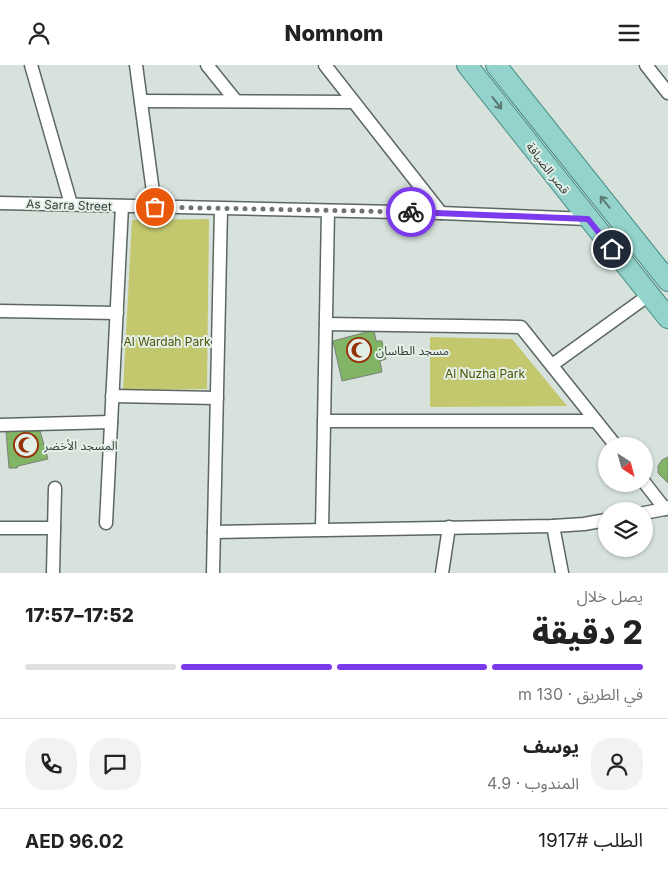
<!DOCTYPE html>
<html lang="ar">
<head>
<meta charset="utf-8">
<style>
  body { margin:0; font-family:Inter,"Noto Sans Arabic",sans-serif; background:#f2f2f2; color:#222; direction:rtl; height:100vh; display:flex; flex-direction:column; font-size:19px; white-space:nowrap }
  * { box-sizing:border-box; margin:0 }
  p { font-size:16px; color:#767676 }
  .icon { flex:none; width:28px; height:28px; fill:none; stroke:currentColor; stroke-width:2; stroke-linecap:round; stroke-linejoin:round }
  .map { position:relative; height:508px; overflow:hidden; direction:ltr }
  .details { display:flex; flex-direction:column; background:#fff; flex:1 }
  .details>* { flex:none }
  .needle { width:32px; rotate:144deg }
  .fabs { position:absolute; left:598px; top:372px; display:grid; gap:10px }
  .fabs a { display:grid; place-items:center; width:55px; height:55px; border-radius:50%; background:#fff; box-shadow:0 1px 4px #0004; font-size:25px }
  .pin { position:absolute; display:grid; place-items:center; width:42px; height:42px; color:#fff; margin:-21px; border:2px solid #fff; border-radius:50%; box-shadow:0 1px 5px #0007 }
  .courier { position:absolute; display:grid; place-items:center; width:50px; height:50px; margin:-25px; border:4px solid #7c3aed; border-radius:50%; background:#fff; color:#222; box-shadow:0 1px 6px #0007 }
  .summary em { font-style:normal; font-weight:800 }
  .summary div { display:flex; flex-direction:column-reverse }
  .summary { display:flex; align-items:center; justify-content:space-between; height:85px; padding:0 25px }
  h1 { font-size:32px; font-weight:800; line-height:38px }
  .bar { display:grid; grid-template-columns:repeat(4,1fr); gap:8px 5px; align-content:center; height:60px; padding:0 25px }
  .bar i { height:6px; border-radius:4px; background:#e0e0e0 }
  .bar .current { background:#7c3aed }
  .bar p { grid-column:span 4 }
  .line { display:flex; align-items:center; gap:12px; padding:0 25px; border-top:1px solid #e0e0e0 }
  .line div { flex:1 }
  .round { display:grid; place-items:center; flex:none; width:52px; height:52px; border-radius:20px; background:#f2f2f2 }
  header { display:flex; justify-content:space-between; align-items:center; height:65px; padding:0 25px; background:#fff; font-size:22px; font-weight:800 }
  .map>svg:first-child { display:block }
</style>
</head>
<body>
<header><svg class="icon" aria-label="menu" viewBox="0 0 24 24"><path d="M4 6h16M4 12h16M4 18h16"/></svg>Nomnom<svg class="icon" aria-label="person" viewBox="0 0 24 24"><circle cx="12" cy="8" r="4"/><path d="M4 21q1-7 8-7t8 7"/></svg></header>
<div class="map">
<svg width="668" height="508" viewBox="0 0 668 508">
  <rect width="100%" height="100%" fill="#d6e2db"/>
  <g fill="#c3c86e">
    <path d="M 209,154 L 207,324 L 123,325 L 132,155 Z"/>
    <path d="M 430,272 L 512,274 L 567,341 L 430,342 Z"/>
  </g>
  <g fill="#81b465" stroke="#7b8178">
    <path d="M 374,265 L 376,276 L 382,276 L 386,294 L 380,296 L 382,307 L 342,316 L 333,276 Z"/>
    <path d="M 39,362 L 48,394 L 18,401 L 17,403 L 9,403 L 6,367 Z"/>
    <path d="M 668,392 L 668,418 L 658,408 L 658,401 L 662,395 Z"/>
  </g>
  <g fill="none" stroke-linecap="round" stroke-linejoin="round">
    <defs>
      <g id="minor">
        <path d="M 31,0 L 71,139"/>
        <path d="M 136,0 L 155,142"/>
        <path d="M 207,0 L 236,36"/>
        <path d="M 325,0 L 441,148"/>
        <path d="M 646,0 L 668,28"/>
        <path d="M 141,36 L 353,37"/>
        <path d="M 0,138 L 441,148 L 588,154"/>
        <path d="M 0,246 L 117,248"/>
        <path d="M 326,259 L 521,262 L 616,381"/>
        <path d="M 552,300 L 649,230"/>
        <path d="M 112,331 L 217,333"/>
        <path d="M 324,356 L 596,356"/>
        <path d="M 0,360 L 111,357"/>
        <path d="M 644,417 L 665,444"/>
        <path d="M 644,448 L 665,444 L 668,442"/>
        <path d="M 106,458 L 122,141"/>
        <path d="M 553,461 L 562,508"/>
        <path d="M 0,463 L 54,463"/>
        <path d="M 322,464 L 328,146"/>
        <path d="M 214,467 L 553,461 L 584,459 L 606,455"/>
        <path d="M 53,508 L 55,423"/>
        <path d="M 213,508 L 221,144"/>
        <path d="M 442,508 L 449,462"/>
      </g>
      <g id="primary">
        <path d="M 467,0 L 668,253"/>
        <path d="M 496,0 L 668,216"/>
      </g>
    </defs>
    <use href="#minor" stroke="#5c6761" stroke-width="15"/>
    <use href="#primary" stroke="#448b81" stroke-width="22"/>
    <use href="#minor" stroke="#fff" stroke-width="12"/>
    <use href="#primary" stroke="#93d3cb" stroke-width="20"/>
  </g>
  <defs><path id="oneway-shaft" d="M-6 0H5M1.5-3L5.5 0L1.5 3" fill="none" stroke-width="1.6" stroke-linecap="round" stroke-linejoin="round" transform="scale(1.25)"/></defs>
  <g stroke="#5b7873">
    <use href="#oneway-shaft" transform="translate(497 38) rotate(52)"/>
    <use href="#oneway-shaft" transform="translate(605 137) rotate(-129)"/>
  </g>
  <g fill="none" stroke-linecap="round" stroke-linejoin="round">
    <path stroke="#6e7571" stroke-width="5" stroke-dasharray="0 9" d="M 155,142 L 411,147"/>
    <path stroke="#7c3aed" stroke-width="6" d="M 411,147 L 588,154 L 612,184"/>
  </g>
  <defs>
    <symbol id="mosque-ring" viewBox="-11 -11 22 22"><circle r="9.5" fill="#e3f0e8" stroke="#963107" stroke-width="1.5"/><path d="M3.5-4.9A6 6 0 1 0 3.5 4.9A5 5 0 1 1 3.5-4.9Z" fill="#963107"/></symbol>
  </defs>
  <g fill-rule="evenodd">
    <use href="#mosque-ring" x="345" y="271" width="28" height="28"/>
    <use href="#mosque-ring" x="12" y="366" width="28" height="28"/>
  </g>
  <g text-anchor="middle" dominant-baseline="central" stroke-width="4" stroke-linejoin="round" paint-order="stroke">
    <g font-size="12" fill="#363b38" stroke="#e3f0e8">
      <text transform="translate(548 103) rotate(52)">قصر الضيافة</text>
      <text transform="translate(69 140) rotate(2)">As Sarra Street</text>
    </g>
    <g font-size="12" fill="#505205" stroke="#e3f0e8">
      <text x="167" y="276">Al Wardah Park</text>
      <text x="485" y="308">Al Nuzha Park</text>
    </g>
    <g font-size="12" fill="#363b38" stroke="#e3f0e8" text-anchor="start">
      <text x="376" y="285">مسجد الطاسان</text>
      <text x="44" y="380">المسجد الأخضر</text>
    </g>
  </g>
</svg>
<div class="fabs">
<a><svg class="needle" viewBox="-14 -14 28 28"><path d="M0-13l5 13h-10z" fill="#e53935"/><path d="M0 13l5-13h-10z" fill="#767676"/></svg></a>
<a><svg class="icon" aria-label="layers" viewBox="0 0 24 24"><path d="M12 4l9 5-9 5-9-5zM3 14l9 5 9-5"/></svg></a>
</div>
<div class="pin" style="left:155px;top:142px;background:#ea580c"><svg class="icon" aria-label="bag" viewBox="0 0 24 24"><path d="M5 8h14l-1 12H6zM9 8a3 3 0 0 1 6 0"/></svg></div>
<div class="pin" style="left:612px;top:184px;background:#1f2937"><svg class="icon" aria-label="home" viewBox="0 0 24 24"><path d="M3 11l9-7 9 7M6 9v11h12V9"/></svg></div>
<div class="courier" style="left:411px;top:147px"><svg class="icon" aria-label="bike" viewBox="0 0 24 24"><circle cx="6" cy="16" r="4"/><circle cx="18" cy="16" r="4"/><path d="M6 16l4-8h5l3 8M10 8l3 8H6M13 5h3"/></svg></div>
</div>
<section class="details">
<div class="summary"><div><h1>2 دقيقة</h1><p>يصل خلال</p></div><em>17:52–17:57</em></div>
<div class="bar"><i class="current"></i><i class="current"></i><i class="current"></i><i></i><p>في الطريق · 130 m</p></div>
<div class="line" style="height:90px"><a class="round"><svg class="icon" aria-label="person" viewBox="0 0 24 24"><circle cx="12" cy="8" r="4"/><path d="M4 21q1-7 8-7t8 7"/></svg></a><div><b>يوسف</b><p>المندوب · 4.9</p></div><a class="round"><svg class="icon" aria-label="chat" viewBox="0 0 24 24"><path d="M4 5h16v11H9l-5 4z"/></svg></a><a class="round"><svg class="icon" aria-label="phone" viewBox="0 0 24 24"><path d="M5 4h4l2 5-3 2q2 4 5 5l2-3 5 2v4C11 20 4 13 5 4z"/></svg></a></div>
<div class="line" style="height:65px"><div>الطلب #1917</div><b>AED 96.02</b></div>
</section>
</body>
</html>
